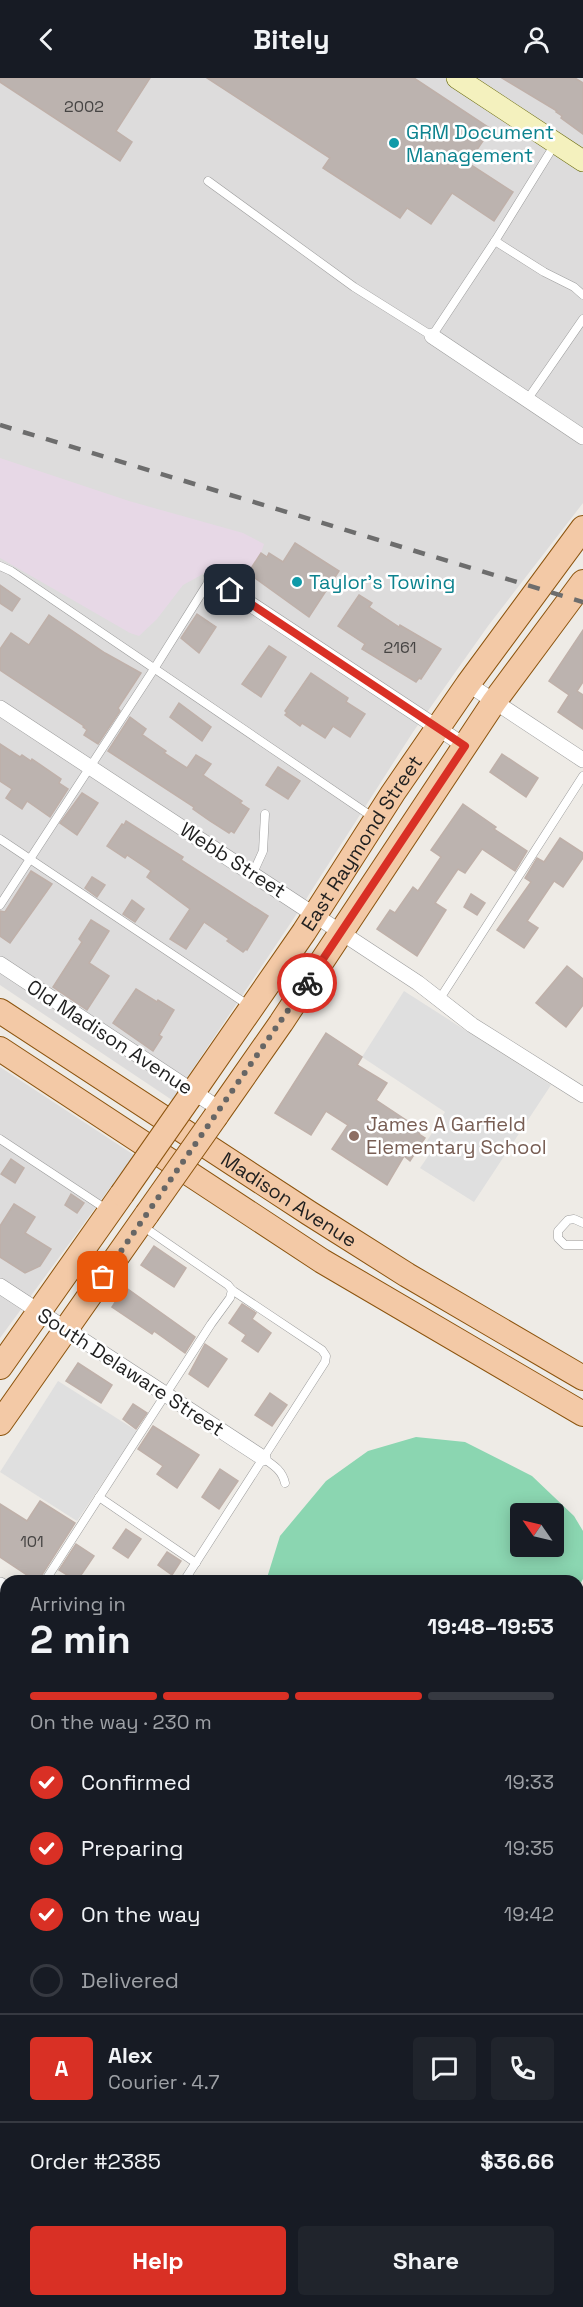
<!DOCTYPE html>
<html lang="en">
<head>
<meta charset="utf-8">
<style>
  body { margin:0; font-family:"Space Grotesk",sans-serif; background:#20242c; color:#f1f3f6; height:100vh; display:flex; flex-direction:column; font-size:22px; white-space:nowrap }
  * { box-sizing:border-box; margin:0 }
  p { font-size:20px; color:#9ea1a6 }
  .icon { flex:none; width:33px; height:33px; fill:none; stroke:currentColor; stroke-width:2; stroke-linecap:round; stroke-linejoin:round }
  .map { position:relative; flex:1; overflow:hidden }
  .sheet { position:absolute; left:0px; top:1497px; width:584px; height:732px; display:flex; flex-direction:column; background:#171b24; border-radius:18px 18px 0 0; box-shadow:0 3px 15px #0003 }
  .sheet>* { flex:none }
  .needle { width:39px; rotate:304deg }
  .controls { position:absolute; left:510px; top:1425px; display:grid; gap:12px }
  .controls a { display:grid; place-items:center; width:54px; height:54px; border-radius:6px; background:#171b24; box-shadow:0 3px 15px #0003; font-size:30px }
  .pin { position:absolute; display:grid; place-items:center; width:51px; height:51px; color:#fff; margin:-26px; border-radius:12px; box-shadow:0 3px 9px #0006 }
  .courier { position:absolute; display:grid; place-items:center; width:60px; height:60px; margin:-30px; border:4px solid #d93025; border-radius:50%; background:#fff; color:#222; box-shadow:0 2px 8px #0007 }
  .overview em { font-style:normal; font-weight:800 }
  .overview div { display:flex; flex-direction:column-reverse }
  .overview { display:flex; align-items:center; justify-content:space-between; height:102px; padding:0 30px }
  h1 { font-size:39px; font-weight:800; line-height:45px }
  .bar { display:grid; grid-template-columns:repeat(4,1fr); gap:9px 6px; align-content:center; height:72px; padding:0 30px }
  .bar i { height:8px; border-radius:4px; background:#363941 }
  .bar .on { background:#d93025 }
  .bar p { grid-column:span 4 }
  .line { display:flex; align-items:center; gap:15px; padding:0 30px; border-top:2px solid #363941 }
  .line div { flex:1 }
  .round { display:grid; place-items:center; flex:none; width:63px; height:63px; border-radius:6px; background:#20242c }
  ol { padding:0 30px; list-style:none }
  li { display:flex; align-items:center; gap:18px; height:66px }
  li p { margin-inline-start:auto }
  li .icon { padding:6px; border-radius:50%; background:#d93025; color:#fff; stroke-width:4 }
  li:last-child { color:#9ea1a6 }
  li i { width:33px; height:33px; border:3px solid #363941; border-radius:50% }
  .button { display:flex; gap:12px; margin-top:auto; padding:12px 30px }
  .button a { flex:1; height:69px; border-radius:6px; background:#d93025; color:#fff; font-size:24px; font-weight:800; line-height:69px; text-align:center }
  .button a+a { background:#20242c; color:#f1f3f6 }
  header { display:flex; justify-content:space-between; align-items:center; height:78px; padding:0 30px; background:#171b24; font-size:27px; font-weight:800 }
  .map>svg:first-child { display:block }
</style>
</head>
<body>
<header><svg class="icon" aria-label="back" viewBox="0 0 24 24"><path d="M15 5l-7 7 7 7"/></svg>Bitely<svg class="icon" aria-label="person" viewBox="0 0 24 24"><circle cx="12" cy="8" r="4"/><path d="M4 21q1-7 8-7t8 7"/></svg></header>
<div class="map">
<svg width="583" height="2229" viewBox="0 0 583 2229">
  <rect width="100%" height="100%" fill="#eeebe6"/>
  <g fill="#dddcdc">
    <path d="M 0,0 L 583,0 L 583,425 L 488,548 L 413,654 L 292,843 L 172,1022 L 0,907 Z"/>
    <path d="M 0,989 L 134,1077 L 0,1260 Z"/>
  </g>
  <path fill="#e7d8e6" d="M 0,380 L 129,423 L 243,455 L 264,466 L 261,475 L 248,495 L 214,490 L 183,507 L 157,541 L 139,558 L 130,555 L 0,480 Z"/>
  <path fill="#8bd6b1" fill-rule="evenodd" d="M 416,1359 L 465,1364 L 532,1398 L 574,1438 L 583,1453 L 583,1501 L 578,1510 L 578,1503 L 266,1503 L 280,1458 L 326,1403 L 368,1373 ZM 520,1436 L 554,1436 L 554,1468 L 520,1468 Z"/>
  <g fill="#dfdfdf">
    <path d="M 404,913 L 551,1007 L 474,1124 L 420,1090 L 431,1074 L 424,1068 L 445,1034 L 362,979 Z"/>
    <path d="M 58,1303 L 137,1353 L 77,1443 L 0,1394 Z"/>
  </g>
  <g fill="#bcb3af" stroke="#bfb0a9" stroke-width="1.5">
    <path d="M 0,0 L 150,0 L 116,53 L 132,64 L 120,83 L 0,4 Z"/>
    <path d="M 207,0 L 414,0 L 491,51 L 468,85 L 513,114 L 494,143 L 452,115 L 431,146 L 407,130 L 400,140 L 323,90 L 330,80 Z"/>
    <path d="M 502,0 L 575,0 L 583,5 L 583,56 L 561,40 L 562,38 L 556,34 L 557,33 Z"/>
    <path d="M 295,465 L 339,493 L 309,539 L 248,495 L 261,475 L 267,479 L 269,475 L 283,484 Z"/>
    <path d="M 0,507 L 20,521 L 12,533 L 0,525 Z"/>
    <path d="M 359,517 L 372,525 L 369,529 L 399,549 L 400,547 L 441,571 L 421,601 L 419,600 L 416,604 L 362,571 L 365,566 L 338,548 Z"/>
    <path d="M 197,536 L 216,549 L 199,575 L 181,560 Z"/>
    <path d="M 49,537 L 105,575 L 141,595 L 118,630 L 120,633 L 98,666 L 84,657 L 87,652 L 83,649 L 84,648 L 0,592 L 0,571 L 11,555 L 29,567 Z"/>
    <path d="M 583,552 L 583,604 L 577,613 L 583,617 L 583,651 L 558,634 L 569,617 L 549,603 Z"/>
    <path d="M 269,568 L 286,579 L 261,619 L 242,606 Z"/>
    <path d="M 311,595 L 348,620 L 346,624 L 365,636 L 350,659 L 333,648 L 325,660 L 302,645 L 300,648 L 285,637 L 287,635 L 285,633 Z"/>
    <path d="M 179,625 L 211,649 L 202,663 L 170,639 Z"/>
    <path d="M 130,639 L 146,651 L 142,657 L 144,658 L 166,673 L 164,675 L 187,690 L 196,677 L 211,686 L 203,697 L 242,723 L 240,725 L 249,731 L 234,755 L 231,753 L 229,755 L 210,743 L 193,731 L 194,729 L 108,673 Z"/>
    <path d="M 0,666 L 20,679 L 22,677 L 31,683 L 32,681 L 61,701 L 59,705 L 68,711 L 50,739 L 27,723 L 22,731 L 6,720 L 12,711 L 0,703 Z"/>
    <path d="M 502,676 L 538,700 L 526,719 L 490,694 Z"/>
    <path d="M 278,689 L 300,703 L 288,721 L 266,707 Z"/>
    <path d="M 82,715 L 98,725 L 77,757 L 60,745 Z"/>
    <path d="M 463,726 L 496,749 L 494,751 L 527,773 L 515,793 L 482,771 L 465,795 L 458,791 L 435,825 L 446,832 L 417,878 L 377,851 L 390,832 L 395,835 L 413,809 L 418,813 L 441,779 L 431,772 Z"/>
    <path d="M 126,743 L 183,779 L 181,782 L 268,838 L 247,872 L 246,871 L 243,874 L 227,863 L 229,861 L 204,844 L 186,871 L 170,861 L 190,831 L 147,799 L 151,793 L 127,777 L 125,780 L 107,768 L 122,746 L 124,747 Z"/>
    <path d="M 560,760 L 583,775 L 583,780 L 563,809 L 554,803 L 527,843 L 538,850 L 524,870 L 497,852 L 531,804 L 525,800 L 537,780 L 544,784 Z"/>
    <path d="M 31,793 L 52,806 L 10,865 L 0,858 L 0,833 L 5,834 Z"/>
    <path d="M 92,799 L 105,807 L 97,819 L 85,810 Z"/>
    <path d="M 471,816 L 485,825 L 477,837 L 464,829 Z"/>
    <path d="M 132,822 L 144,831 L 135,844 L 123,836 Z"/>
    <path d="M 91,842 L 109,853 L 89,885 L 109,898 L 87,932 L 53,909 L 82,864 L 79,861 Z"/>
    <path d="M 567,888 L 583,901 L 583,927 L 566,949 L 536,925 Z"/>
    <path d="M 136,911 L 157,924 L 158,922 L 174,932 L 159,957 L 162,959 L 153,973 L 113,945 Z"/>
    <path d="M 326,955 L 362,979 L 357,987 L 387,1005 L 376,1022 L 421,1052 L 419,1056 L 425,1060 L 410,1083 L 404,1078 L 387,1107 L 332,1071 L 348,1047 L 326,1033 L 311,1057 L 275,1035 Z"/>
    <path d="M 11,1081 L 24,1090 L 15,1105 L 1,1096 Z"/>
    <path d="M 71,1116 L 84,1125 L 77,1135 L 65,1127 Z"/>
    <path d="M 14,1126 L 35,1139 L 25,1155 L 51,1171 L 40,1188 L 25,1195 L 0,1179 L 0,1148 Z"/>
    <path d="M 154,1168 L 186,1190 L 174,1209 L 141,1187 Z"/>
    <path d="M 125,1209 L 195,1259 L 185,1275 L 154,1253 L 152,1256 L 112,1229 Z"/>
    <path d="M 242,1226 L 256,1235 L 252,1241 L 271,1255 L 258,1274 L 242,1263 L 246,1257 L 229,1245 Z"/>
    <path d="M 205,1266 L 227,1281 L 208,1309 L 189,1296 Z"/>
    <path d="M 78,1285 L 112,1307 L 101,1325 L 66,1303 Z"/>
    <path d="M 270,1315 L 287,1327 L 272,1348 L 255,1337 Z"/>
    <path d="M 133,1326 L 147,1335 L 136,1351 L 123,1341 Z"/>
    <path d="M 153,1348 L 199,1377 L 177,1410 L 157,1396 L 163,1388 L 138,1371 Z"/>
    <path d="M 220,1391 L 238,1403 L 219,1431 L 202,1419 Z"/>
    <path d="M 40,1423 L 75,1445 L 38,1503 L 36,1503 L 0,1479 L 0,1426 L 27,1443 Z"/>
    <path d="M 126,1451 L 141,1461 L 128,1480 L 113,1470 Z"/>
    <path d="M 76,1466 L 94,1478 L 77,1503 L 59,1492 Z"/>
    <path d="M 167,1474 L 181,1483 L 172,1497 L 158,1487 Z"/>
  </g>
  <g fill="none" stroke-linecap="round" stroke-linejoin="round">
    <defs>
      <g id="service">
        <path d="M 208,103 L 354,209 L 432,258 L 495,163 L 555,66"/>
        <path d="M 495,163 L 544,194 L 574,209 L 583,217"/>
        <path d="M 527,322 L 583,241"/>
        <path d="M 0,488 L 11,493 L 374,740"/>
        <path d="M 0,761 L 248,927"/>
        <path d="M 253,795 L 263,773 L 265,736"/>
        <path d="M 0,827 L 154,591 L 211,500"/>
        <path d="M 439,922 L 583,698"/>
        <path d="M 0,1061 L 106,1131"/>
        <path d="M 583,1145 L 574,1141 L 568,1142 L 558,1153 L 558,1160 L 565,1167 L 583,1167"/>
        <path d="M 141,1147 L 228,1207 L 232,1212 L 322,1272 L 326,1278 L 325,1284 L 184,1503"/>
        <path d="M 263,1380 C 273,1387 282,1392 285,1405"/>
        <path d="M 99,1419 L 196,1485"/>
        <path d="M 45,1503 L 211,1246 L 230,1220 L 232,1212"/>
        <path d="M 0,1574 L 6,1564"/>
        <path d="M 0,1649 L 6,1653"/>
        <path d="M 578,2030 L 583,2034"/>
        <path d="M 409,2223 L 419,2229"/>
      </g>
      <g id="minor">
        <path d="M 432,258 L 583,359"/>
        <path d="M 211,500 L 465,668"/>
        <path d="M 468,606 L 583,682"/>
        <path d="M 0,630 L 418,905 L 472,947 L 583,1017"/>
        <path d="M 0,886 L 221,1032"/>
        <path d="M 0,1208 L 263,1380"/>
        <path d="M 0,1507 L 6,1511"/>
        <path d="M 0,1802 L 6,1806"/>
        <path d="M 578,1888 L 583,1891"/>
        <path d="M 0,1950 L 6,1941"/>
        <path d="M 578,2181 L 583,2184"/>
        <path d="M 578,2220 L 583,2211"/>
      </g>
      <g id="secondary">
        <path d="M 457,0 L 583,83"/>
        <path d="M 0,2106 L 6,2110"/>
        <path d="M 178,2223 L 187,2229"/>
      </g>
      <g id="primary">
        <path id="s1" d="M 0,933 L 309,1135 L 407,1197 L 583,1300"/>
        <path d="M 0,971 L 322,1183 L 583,1336"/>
        <path id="s2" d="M 189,1020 L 304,854 L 393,715 L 468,606 L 583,450"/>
        <path d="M 216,1038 L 281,945 L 494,624 L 583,504"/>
        <path d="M 0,1289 L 122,1116"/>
        <path d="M 0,1345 L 147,1136"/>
      </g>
    </defs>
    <use href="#service" stroke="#9c9c9c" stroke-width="9"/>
    <use href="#minor" stroke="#9c9c9c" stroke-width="16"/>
    <use href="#secondary" stroke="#6c6c0f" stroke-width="22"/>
    <use href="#primary" stroke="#8c540e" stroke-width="26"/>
    <use href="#service" stroke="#fff" stroke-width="8"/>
    <use href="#minor" stroke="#fff" stroke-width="15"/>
    <use href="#secondary" stroke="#f4f1be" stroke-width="21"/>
    <use href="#primary" stroke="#f3c9a6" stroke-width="24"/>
    <path stroke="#6d6d6d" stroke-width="4.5" stroke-dasharray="12 12" stroke-linecap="butt" d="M 0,347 L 583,524"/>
    <defs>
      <g id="primary-bridge">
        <path d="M 122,1116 L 189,1020"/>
        <path d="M 147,1136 L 216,1038"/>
      </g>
    </defs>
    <use href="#primary-bridge" stroke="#8c540e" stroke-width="26" stroke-linecap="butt"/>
    <use href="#primary-bridge" stroke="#f3c9a6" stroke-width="24"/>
  </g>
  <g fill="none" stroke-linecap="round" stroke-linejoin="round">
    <path stroke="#676665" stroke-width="6" stroke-dasharray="0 10.8" d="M 103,1199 L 307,905"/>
    <path stroke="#d93025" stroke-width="8" d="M 230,512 L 465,668 L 307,905"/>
  </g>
  <g fill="#0f9aa8" stroke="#fff" stroke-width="2">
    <circle cx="394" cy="65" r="6"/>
    <circle cx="297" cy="504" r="6"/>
  </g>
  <circle fill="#8d6e63" stroke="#fff" stroke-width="2" cx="354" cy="1058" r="6"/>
  <g text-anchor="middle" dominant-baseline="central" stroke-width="5" stroke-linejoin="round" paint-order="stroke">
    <g font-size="16" fill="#464443">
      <text x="84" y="28">2002</text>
      <text x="400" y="569">2161</text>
      <text x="32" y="1463">101</text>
    </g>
    <g font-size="20" fill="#0d838f" stroke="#fff" text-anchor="start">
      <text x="406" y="54">GRM Document<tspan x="406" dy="23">Management</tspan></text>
      <text x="309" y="504">Taylor's Towing</text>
    </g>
    <g font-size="20" fill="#1f1f1f" stroke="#fff">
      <text stroke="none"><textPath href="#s2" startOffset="308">East Raymond Street</textPath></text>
      <text transform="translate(233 782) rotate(33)">Webb Street</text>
      <text transform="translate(110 959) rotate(33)">Old Madison Avenue</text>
      <text stroke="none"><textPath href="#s1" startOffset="345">Madison Avenue</textPath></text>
      <text transform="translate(131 1294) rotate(33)">South Delaware Street</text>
    </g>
    <g font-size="20" fill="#785e54" stroke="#fff" text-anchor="start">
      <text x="366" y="1046">James A Garfield<tspan x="366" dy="23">Elementary School</tspan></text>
    </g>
  </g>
</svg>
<div class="controls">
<a><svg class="needle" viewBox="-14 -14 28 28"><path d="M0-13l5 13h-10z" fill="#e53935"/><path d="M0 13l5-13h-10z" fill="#9ea1a6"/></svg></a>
</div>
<div class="pin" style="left:103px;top:1199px;background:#ea580c"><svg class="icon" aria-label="bag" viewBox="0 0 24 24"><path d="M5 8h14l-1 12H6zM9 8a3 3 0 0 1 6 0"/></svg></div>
<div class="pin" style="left:230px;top:512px;background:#1f2937"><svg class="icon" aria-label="home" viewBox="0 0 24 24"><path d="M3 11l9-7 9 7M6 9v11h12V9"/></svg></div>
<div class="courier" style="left:307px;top:905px"><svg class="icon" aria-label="bike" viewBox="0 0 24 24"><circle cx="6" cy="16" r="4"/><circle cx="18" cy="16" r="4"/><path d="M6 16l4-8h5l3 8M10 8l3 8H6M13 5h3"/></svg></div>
<section class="sheet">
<div class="overview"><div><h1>2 min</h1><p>Arriving in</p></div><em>19:48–19:53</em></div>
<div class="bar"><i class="on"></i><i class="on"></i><i class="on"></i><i></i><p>On the way · 230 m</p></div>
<ol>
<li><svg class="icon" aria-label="check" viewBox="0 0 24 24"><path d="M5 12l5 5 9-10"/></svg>Confirmed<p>19:33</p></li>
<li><svg class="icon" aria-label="check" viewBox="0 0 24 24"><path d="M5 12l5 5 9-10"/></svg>Preparing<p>19:35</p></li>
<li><svg class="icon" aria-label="check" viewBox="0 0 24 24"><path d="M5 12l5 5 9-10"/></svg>On the way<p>19:42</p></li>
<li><i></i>Delivered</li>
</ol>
<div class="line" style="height:108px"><b class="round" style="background:#d93025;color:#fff">A</b><div><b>Alex</b><p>Courier · 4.7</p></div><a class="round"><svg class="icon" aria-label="chat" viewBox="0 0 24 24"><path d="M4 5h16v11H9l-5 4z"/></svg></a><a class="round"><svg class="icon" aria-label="phone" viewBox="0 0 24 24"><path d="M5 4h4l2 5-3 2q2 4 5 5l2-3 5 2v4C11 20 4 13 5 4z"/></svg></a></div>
<div class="line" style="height:78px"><div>Order #2385</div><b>$36.66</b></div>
<div class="button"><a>Help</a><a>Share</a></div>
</section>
</div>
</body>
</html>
